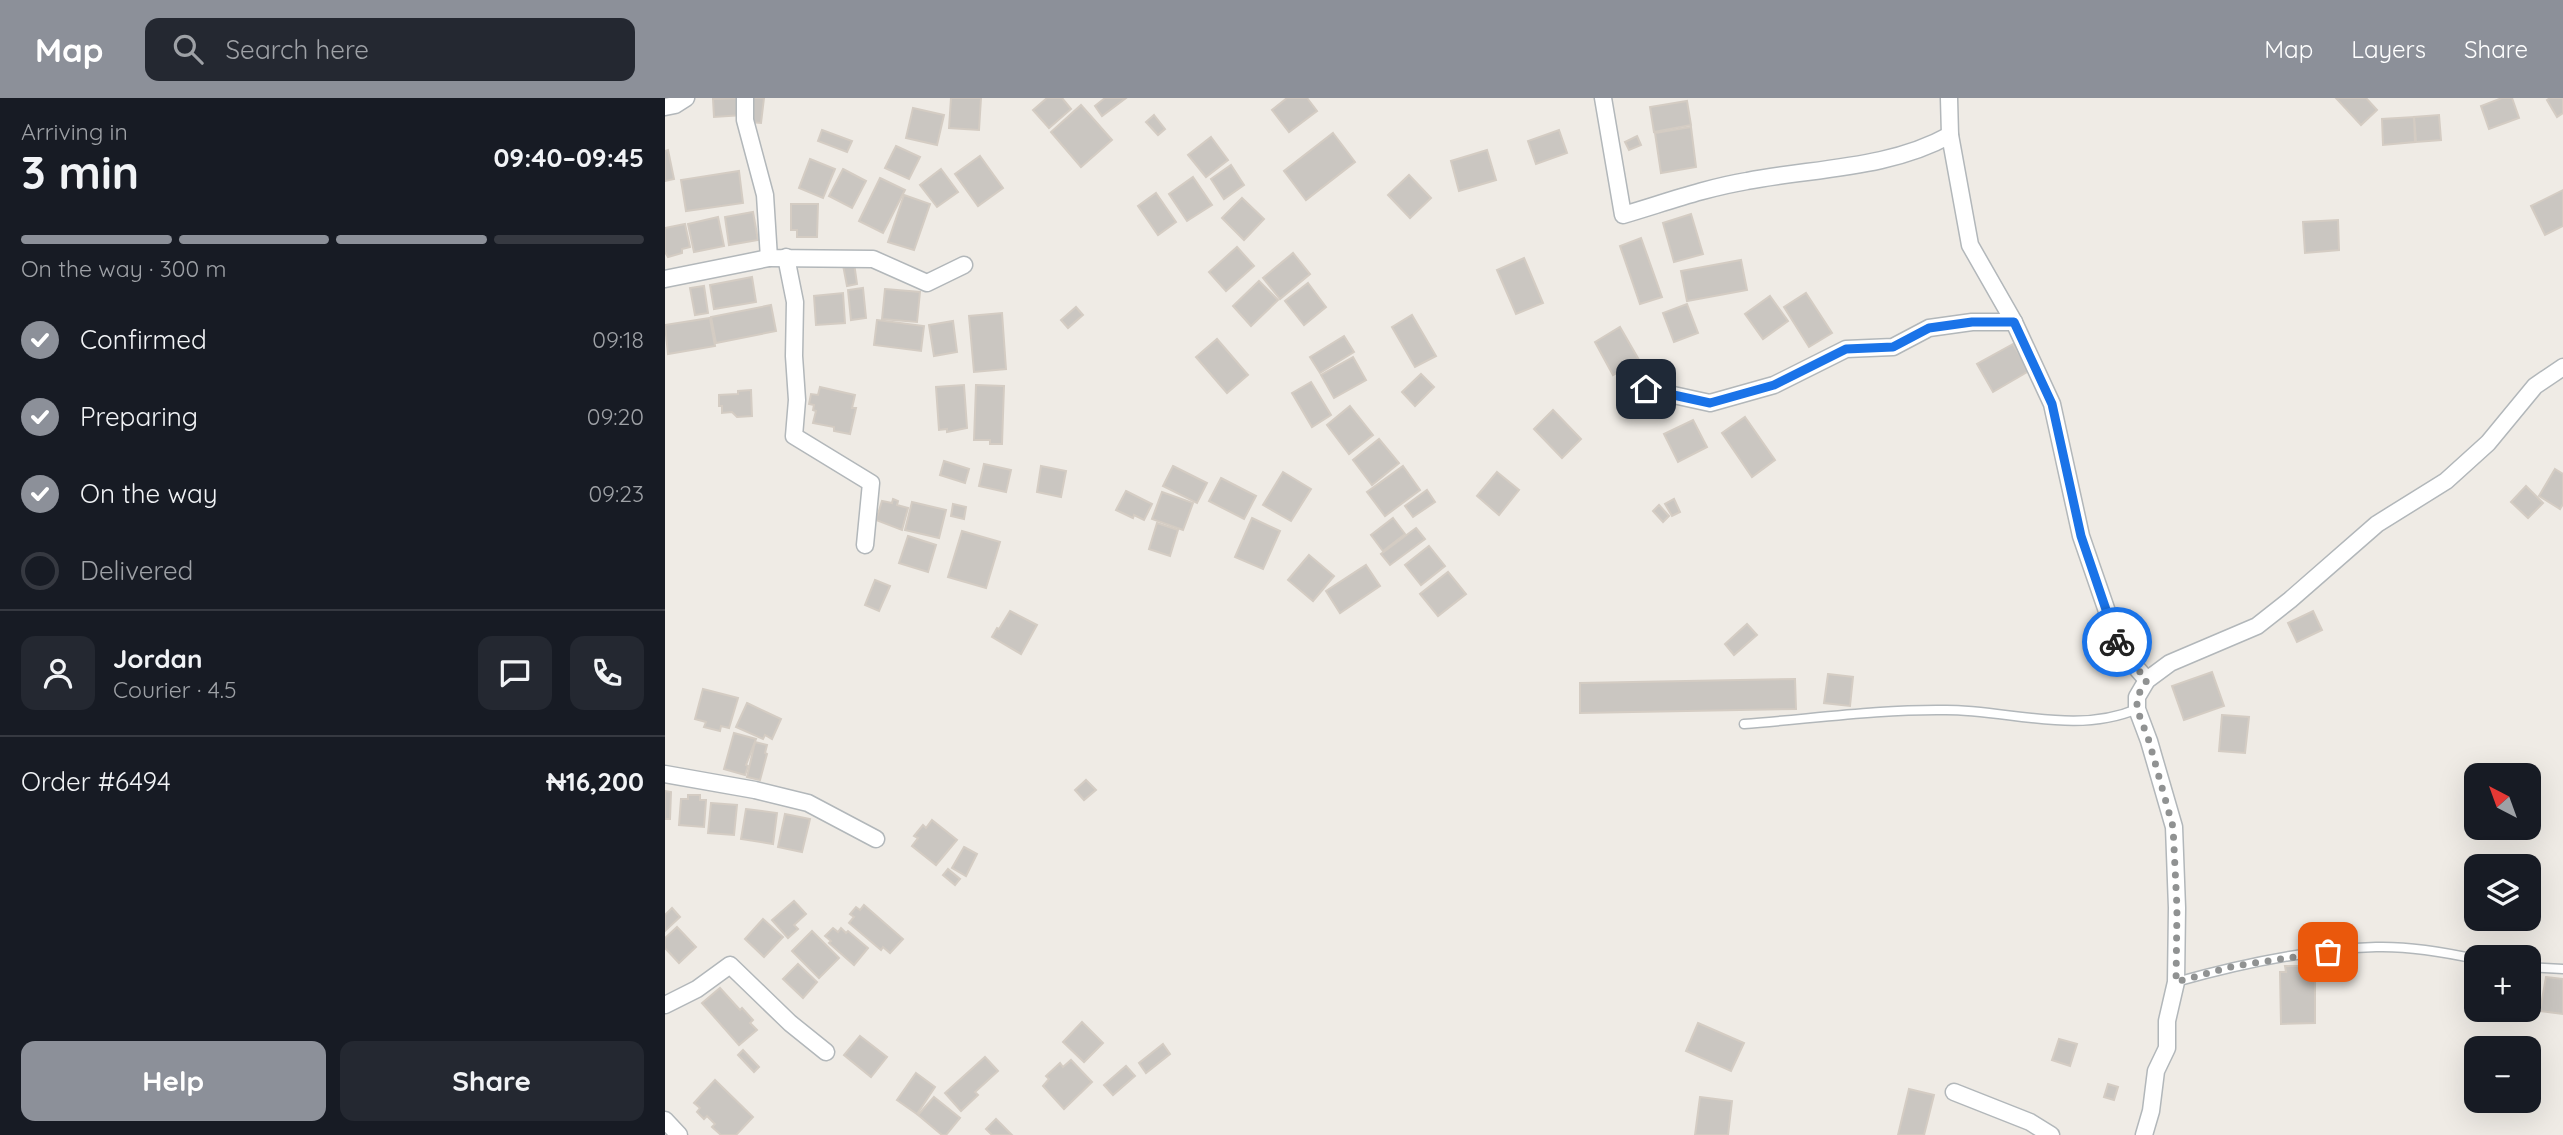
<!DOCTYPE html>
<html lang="en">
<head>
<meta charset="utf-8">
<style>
  body { margin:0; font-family:Quicksand,sans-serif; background:#242831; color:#f1f3f6; height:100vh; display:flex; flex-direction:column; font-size:26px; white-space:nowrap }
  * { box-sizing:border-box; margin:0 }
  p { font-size:23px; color:#9ea1a6 }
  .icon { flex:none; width:38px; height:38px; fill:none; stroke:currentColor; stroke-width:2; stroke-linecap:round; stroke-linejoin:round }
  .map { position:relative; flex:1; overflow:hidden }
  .sheet { display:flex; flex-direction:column; background:#171b24; width:665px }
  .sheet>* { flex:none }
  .needle { width:46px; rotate:319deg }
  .buttons { position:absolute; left:1799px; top:665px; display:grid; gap:14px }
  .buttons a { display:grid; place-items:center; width:77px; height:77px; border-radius:14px; background:#171b24; box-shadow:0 7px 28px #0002; font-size:35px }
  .pin { position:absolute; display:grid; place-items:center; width:60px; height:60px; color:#fff; margin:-30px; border-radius:14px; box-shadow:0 4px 10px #0006 }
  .courier { position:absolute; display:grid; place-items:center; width:70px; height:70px; margin:-35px; border:5px solid #1a73e8; border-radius:50%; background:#fff; color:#222; box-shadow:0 2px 9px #0007 }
  .headline em { font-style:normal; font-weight:800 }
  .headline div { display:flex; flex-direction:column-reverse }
  .headline { display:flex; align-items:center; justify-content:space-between; height:119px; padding:0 21px }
  h1 { font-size:46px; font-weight:800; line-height:52px }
  .bar { display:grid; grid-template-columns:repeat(4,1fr); gap:10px 7px; align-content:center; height:84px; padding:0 21px }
  .bar i { height:9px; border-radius:5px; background:#363941 }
  .bar .on { background:#8c9099 }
  .bar p { grid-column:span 4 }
  .line { display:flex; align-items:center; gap:18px; padding:0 21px; border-top:2px solid #363941 }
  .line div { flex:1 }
  .round { display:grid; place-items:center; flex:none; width:74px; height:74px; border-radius:14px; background:#242831 }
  ol { padding:0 21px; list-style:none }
  li { display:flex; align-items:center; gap:21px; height:77px }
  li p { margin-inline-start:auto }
  li .icon { padding:7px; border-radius:50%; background:#8c9099; color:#fff; stroke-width:4 }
  li:last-child { color:#9ea1a6 }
  li i { width:38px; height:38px; border:4px solid #363941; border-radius:50% }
  .primary-button { display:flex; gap:14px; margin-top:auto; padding:14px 21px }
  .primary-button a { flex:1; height:80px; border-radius:14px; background:#8c9099; color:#fff; font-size:28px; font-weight:800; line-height:80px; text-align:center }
  .primary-button a+a { background:#242831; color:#f1f3f6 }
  header { display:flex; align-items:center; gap:42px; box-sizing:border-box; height:98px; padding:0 35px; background:#8c9099; color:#fff }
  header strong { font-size:33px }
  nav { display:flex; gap:38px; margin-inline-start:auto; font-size:24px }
  .search { width:490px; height:63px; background:#242831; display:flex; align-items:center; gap:18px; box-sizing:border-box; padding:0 24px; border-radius:14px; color:#9ea1a6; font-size:26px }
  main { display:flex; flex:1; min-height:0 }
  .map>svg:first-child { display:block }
</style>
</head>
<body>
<header>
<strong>Map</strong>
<div class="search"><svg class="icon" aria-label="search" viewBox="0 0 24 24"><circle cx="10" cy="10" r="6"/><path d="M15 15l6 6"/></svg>Search here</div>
<nav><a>Map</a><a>Layers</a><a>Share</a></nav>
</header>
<main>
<section class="sheet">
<div class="headline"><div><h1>3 min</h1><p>Arriving in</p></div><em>09:40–09:45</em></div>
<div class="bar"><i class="on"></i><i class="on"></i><i class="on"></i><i></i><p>On the way · 300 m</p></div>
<ol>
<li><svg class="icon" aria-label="check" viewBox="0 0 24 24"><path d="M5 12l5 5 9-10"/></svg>Confirmed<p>09:18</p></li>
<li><svg class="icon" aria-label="check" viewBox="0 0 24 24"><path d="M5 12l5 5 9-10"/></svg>Preparing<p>09:20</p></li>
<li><svg class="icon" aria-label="check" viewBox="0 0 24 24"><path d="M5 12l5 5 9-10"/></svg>On the way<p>09:23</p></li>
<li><i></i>Delivered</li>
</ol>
<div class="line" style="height:126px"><a class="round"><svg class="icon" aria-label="person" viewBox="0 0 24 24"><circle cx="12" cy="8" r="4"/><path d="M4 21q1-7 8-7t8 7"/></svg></a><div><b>Jordan</b><p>Courier · 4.5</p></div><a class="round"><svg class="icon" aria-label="chat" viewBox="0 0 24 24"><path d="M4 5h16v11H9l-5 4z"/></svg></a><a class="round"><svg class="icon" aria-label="phone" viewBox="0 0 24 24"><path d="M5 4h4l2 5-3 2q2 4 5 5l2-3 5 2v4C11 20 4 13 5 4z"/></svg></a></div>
<div class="line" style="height:91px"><div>Order #6494</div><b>₦16,200</b></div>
<div class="primary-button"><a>Help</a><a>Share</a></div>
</section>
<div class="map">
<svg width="1898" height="1037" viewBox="0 0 1898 1037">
  <rect width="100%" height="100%" fill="#efebe5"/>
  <g fill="#cac6c1" stroke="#d4ccc3" stroke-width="2">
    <path d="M 77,0 L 78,17 L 49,19 L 48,1 Z"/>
    <path d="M 87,0 L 99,0 L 96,25 L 84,24 Z"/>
    <path d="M 286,0 L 316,0 L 314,32 L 284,30 Z"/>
    <path d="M 382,0 L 397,0 L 406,11 L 384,30 L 368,12 Z"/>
    <path d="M 440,0 L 461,0 L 437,18 L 430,8 Z"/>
    <path d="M 622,0 L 642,0 L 652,13 L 624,34 L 607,12 Z"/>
    <path d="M 1671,0 L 1701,0 L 1712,12 L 1696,27 Z"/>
    <path d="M 1837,0 L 1847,0 L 1854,20 L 1824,31 L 1816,8 Z"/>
    <path d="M 1885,0 L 1898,0 L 1898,15 L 1892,19 L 1882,2 Z"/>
    <path d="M 1022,3 L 1026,27 L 989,34 L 985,9 Z"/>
    <path d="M 416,7 L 447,42 L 416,69 L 386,34 Z"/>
    <path d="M 248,10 L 279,17 L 272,47 L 241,40 Z"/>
    <path d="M 489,17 L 500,31 L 493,37 L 481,24 Z"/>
    <path d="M 1774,17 L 1776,42 L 1751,44 L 1749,19 Z"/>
    <path d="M 1749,19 L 1750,44 L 1718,47 L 1717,21 Z"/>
    <path d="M 1026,29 L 1031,69 L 996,75 L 990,35 Z"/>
    <path d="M 157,32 L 187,43 L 182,54 L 153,43 Z"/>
    <path d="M 894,32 L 902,55 L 871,66 L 863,43 Z"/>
    <path d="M 668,35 L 690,64 L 641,102 L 619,73 Z"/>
    <path d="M 972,38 L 976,47 L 964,52 L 960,44 Z"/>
    <path d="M 546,39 L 563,62 L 541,79 L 523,57 Z"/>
    <path d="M 231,48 L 255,59 L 244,81 L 220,70 Z"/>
    <path d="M 3,52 L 9,81 L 0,83 L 0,53 Z"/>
    <path d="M 822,52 L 831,82 L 794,93 L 786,63 Z"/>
    <path d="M 315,58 L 338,90 L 313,108 L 290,76 Z"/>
    <path d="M 145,61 L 170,71 L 158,100 L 134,90 Z"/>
    <path d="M 566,67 L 579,87 L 559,101 L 546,81 Z"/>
    <path d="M 178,71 L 201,83 L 187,110 L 164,98 Z"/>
    <path d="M 276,71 L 293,94 L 272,109 L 255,87 Z"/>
    <path d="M 74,73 L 78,105 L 21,113 L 16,82 Z"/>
    <path d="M 744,77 L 766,100 L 745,120 L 723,97 Z"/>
    <path d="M 528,79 L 547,107 L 522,123 L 504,96 Z"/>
    <path d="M 215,80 L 240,92 L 218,135 L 194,123 Z"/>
    <path d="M 1898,92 L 1898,128 L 1880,137 L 1866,108 Z"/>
    <path d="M 491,95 L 511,124 L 493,137 L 473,108 Z"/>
    <path d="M 239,97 L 265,106 L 249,152 L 223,144 Z"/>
    <path d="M 577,100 L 599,121 L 579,142 L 557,120 Z"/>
    <path d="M 126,106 L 153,106 L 152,139 L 132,139 L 132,132 L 126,132 Z"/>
    <path d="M 88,114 L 93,142 L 64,147 L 60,119 Z"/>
    <path d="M 1026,116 L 1038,156 L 1009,164 L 998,125 Z"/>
    <path d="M 53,119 L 59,148 L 29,154 L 23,126 Z"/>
    <path d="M 1673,122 L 1674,152 L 1640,155 L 1638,124 Z"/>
    <path d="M 20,126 L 25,149 L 17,151 L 17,155 L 3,159 L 0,154 L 0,130 Z"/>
    <path d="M 976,140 L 997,199 L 975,206 L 955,148 Z"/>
    <path d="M 572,149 L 589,168 L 561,193 L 544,174 Z"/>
    <path d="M 628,155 L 645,176 L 615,201 L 598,180 Z"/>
    <path d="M 859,160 L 878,205 L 851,216 L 832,172 Z"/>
    <path d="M 1076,162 L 1082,192 L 1022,203 L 1016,173 Z"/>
    <path d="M 189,165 L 192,186 L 182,188 L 178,167 Z"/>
    <path d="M 87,179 L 91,204 L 49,211 L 45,187 Z"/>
    <path d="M 594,183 L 613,202 L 586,228 L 568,208 Z"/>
    <path d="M 643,185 L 661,209 L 639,227 L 620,203 Z"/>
    <path d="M 39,188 L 43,215 L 30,217 L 25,190 Z"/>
    <path d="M 198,190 L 201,220 L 186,222 L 183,192 Z"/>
    <path d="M 220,191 L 255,194 L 252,224 L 217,221 Z"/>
    <path d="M 178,195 L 180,225 L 151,227 L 149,198 Z"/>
    <path d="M 1141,195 L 1167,235 L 1144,249 L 1119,209 Z"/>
    <path d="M 1105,198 L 1123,223 L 1098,241 L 1080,216 Z"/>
    <path d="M 1022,206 L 1033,235 L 1009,244 L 998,215 Z"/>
    <path d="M 106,207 L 111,233 L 51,245 L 46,219 Z"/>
    <path d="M 411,209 L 418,217 L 403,230 L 396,222 Z"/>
    <path d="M 337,215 L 341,271 L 309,274 L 304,218 Z"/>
    <path d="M 747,217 L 771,258 L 750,269 L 727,229 Z"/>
    <path d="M 45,220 L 50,248 L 3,256 L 0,227 Z"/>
    <path d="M 212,222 L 259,228 L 256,253 L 209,247 Z"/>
    <path d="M 288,223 L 292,254 L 269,258 L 264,227 Z"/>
    <path d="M 955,229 L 974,262 L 948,277 L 930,244 Z"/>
    <path d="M 679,238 L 689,254 L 655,275 L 645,259 Z"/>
    <path d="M 552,241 L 583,277 L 562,295 L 531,259 Z"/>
    <path d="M 1348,246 L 1364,273 L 1328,294 L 1312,266 Z"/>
    <path d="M 688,259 L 701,282 L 669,300 L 656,277 Z"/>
    <path d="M 756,276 L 769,289 L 750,308 L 737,294 Z"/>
    <path d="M 646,284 L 666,317 L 647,329 L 627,295 Z"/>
    <path d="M 299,287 L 302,330 L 282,334 L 282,331 L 274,332 L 271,289 Z"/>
    <path d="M 311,287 L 339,288 L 337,346 L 325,346 L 325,342 L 309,342 Z"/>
    <path d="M 155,289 L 190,297 L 187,310 L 191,310 L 185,336 L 169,333 L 169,329 L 148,325 L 151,313 L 148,312 L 149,307 L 144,306 L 146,296 L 153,297 Z"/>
    <path d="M 86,292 L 87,318 L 72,319 L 67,314 L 57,315 L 57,308 L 54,308 L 54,297 L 73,296 L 73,293 Z"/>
    <path d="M 685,308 L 708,337 L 684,356 L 662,327 Z"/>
    <path d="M 888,312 L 916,341 L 897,360 L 869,331 Z"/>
    <path d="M 1080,319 L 1110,362 L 1087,379 L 1057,335 Z"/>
    <path d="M 1028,322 L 1042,349 L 1013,364 L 999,336 Z"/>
    <path d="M 714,341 L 734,365 L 707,387 L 688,362 Z"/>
    <path d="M 279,363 L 304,371 L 300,385 L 275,377 Z"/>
    <path d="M 319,366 L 346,372 L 341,394 L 314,388 Z"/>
    <path d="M 376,368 L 401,373 L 396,399 L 372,394 Z"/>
    <path d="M 508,368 L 542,385 L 532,405 L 498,388 Z"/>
    <path d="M 738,368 L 755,392 L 720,418 L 702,394 Z"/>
    <path d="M 1890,371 L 1898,376 L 1898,406 L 1895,411 L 1874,398 Z"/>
    <path d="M 618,374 L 646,391 L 626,423 L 598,407 Z"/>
    <path d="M 832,374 L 854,392 L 834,417 L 812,398 Z"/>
    <path d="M 556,380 L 591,398 L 579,421 L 544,403 Z"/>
    <path d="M 1861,388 L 1878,405 L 1863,420 L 1846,404 Z"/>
    <path d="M 762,392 L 770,404 L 748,419 L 740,408 Z"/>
    <path d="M 461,393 L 487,406 L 479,422 L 469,417 L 468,420 L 451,412 Z"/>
    <path d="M 497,394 L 528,405 L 518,432 L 487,421 Z"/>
    <path d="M 228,401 L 233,403 L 232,407 L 243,410 L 237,432 L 211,422 L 217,403 L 227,405 Z"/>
    <path d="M 1009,401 L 1015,414 L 1007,418 L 1000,406 Z"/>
    <path d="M 247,404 L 281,412 L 274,440 L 240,432 Z"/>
    <path d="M 288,406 L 301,409 L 299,421 L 286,418 Z"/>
    <path d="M 994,407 L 1004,418 L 998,424 L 988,413 Z"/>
    <path d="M 587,420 L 615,433 L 598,471 L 570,459 Z"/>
    <path d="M 728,420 L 740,436 L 718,453 L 706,437 Z"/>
    <path d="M 492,425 L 513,432 L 505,458 L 484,451 Z"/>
    <path d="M 751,430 L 760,441 L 725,467 L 716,456 Z"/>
    <path d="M 297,433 L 335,444 L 321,490 L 283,479 Z"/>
    <path d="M 243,438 L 271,447 L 263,474 L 234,465 Z"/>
    <path d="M 764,448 L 780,468 L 756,487 L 740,467 Z"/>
    <path d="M 644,457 L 669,478 L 648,503 L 623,482 Z"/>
    <path d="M 701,467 L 715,488 L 675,515 L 661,493 Z"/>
    <path d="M 783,474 L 801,496 L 773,518 L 755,496 Z"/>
    <path d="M 210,482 L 225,488 L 214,513 L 200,507 Z"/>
    <path d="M 345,513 L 372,527 L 356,556 L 327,539 L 332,530 L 334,531 Z"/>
    <path d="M 1648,513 L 1657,532 L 1632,544 L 1623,525 Z"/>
    <path d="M 1082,526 L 1092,537 L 1069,557 L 1060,546 Z"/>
    <path d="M 1547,574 L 1559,608 L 1519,622 L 1507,588 Z"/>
    <path d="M 1163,576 L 1188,579 L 1185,608 L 1159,605 Z"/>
    <path d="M 1130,581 L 1131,611 L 915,615 L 915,585 Z"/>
    <path d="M 38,591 L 73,600 L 64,630 L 56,628 L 55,633 L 39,629 L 41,624 L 30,621 Z"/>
    <path d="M 82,605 L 116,621 L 107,641 L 100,637 L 98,641 L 71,629 Z"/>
    <path d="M 1557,617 L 1584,619 L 1580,655 L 1554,653 Z"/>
    <path d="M 69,635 L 91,641 L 81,667 L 83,668 L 80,677 L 59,671 Z"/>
    <path d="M 90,644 L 102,647 L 100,655 L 102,656 L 95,682 L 82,679 Z"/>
    <path d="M 421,682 L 431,692 L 419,702 L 410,692 Z"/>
    <path d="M 0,693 L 6,694 L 5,721 L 0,721 Z"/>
    <path d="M 23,697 L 35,697 L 35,702 L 41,702 L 39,729 L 14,727 L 16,701 L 23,701 Z"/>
    <path d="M 46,705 L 72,707 L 69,737 L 43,735 Z"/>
    <path d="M 81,711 L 112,715 L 108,746 L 76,741 Z"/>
    <path d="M 120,716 L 145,721 L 137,754 L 113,749 Z"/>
    <path d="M 267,722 L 292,742 L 271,767 L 247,748 L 253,740 L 249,738 L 258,727 L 261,730 Z"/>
    <path d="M 299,749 L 312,756 L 301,778 L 287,770 Z"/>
    <path d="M 283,771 L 295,781 L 290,787 L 278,777 Z"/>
    <path d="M 129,803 L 141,816 L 129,827 L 133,831 L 123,840 L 107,822 Z"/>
    <path d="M 199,807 L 238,841 L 225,855 L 218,849 L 216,852 L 184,825 L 189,819 L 185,816 L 191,809 L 195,812 Z"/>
    <path d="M 7,810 L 15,819 L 0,833 L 0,817 Z"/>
    <path d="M 98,821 L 118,839 L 99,859 L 80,841 Z"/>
    <path d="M 12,829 L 31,849 L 14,865 L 0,850 L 0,840 Z"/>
    <path d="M 168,830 L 173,834 L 176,830 L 181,835 L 183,833 L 203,850 L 189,867 L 164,845 L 166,843 L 160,838 Z"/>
    <path d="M 147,833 L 174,860 L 154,880 L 127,853 Z"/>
    <path d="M 133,866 L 152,884 L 138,900 L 118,881 Z"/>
    <path d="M 1620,868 L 1636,868 L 1636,873 L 1650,872 L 1650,925 L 1616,926 L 1615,874 L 1621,874 Z"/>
    <path d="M 1881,879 L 1898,881 L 1898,916 L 1875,913 Z"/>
    <path d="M 55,890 L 75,912 L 77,910 L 88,922 L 85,925 L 92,932 L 74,947 L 37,905 Z"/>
    <path d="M 417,924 L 438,945 L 419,964 L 398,944 Z"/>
    <path d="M 1033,925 L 1079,945 L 1066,973 L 1021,953 Z"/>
    <path d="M 195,938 L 222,959 L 206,979 L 179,957 Z"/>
    <path d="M 1394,941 L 1412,946 L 1405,968 L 1387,962 Z"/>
    <path d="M 498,946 L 505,956 L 481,975 L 474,965 Z"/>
    <path d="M 78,952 L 94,969 L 89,974 L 73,957 Z"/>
    <path d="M 320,959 L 333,973 L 310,994 L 313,997 L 296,1013 L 280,995 Z"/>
    <path d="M 406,962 L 427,984 L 399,1011 L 378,988 L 384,981 L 381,978 L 395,965 L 398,969 Z"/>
    <path d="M 461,968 L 470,978 L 448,997 L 439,987 Z"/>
    <path d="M 251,975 L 270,989 L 252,1016 L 232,1002 Z"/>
    <path d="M 50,982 L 88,1019 L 71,1037 L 56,1037 L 47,1029 L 50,1026 L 42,1018 L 39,1021 L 32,1014 L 35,1010 L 29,1005 Z"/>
    <path d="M 1443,986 L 1453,989 L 1449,1002 L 1439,999 Z"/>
    <path d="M 1244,991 L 1269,997 L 1259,1037 L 1233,1037 Z"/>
    <path d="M 269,999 L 295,1020 L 281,1037 L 277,1037 L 253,1017 Z"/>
    <path d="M 1035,999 L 1067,1003 L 1063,1037 L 1030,1037 Z"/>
    <path d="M 331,1021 L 347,1037 L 327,1037 L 321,1031 Z"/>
  </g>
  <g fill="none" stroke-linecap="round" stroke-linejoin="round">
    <defs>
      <g id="service">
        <path d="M 1079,626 C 1146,621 1214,611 1281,612 C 1344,612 1411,637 1472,611"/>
        <path d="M 1864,869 L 1898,871"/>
        <path d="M 1511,884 C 1575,866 1643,851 1711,849 C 1744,848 1779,854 1811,861"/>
      </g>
      <g id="minor">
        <path d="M 80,0 L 80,22 L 100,97 L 104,160 L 208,161 L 262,185 L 299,167"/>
        <path d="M 938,0 L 958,117 C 999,105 1040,90 1082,83 C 1149,70 1224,71 1285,37"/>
        <path d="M 1284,0 L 1285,37 L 1305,147 L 1349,224 L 1387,306 L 1416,438 L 1455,551 L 1482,582"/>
        <path d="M 0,9 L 10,7 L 21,0"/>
        <path d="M 121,159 L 130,204 L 129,258 L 132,302 L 129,338 L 206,385 L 200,447"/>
        <path d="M 0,181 L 104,160"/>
        <path d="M 981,291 L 1045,305 L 1109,287 L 1181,251 L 1228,249 L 1264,230 L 1307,224 L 1349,224"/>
        <path d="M 0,676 L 90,692 L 143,705 L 211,741"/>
        <path d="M 0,907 L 32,891 L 65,867 L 125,925 L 161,954"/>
        <path d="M 1289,994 L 1365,1024 L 1386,1037"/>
        <path d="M 0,1022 L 14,1037"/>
        <path d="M 1479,1037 L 1486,1013 L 1491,973 L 1502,950 L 1502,923 L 1511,884 L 1512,810 L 1509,729 L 1484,643 L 1472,611 L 1472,599 L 1482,582 L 1505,565 L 1592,528 L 1625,502 L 1712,426 L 1781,383 L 1823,345 L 1870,288 L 1898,269"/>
      </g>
    </defs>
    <use href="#service" stroke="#b2b7ba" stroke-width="11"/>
    <use href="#minor" stroke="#b2b7ba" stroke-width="19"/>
    <use href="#service" stroke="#fff" stroke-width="8"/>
    <use href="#minor" stroke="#fff" stroke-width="16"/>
  </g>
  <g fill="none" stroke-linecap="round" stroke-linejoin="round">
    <path stroke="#909292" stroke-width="7" stroke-dasharray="0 12.6" d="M 1452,544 L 1455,551 L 1482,582 L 1472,599 L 1472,611 L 1484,643 L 1508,729 L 1512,810 L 1511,884 L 1569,868 L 1663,854"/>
    <path stroke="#1a73e8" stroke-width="9" d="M 981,291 L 1045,305 L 1109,287 L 1181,251 L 1228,249 L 1264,230 L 1307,224 L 1349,224 L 1387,306 L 1416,438 L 1452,544"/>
  </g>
</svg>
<div class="buttons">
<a><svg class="needle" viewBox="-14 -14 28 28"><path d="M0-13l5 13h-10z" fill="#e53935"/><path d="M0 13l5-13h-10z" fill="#9ea1a6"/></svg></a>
<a><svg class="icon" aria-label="layers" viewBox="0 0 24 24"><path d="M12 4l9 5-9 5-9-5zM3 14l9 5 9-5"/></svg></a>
<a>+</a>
<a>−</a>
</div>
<div class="pin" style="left:1663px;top:854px;background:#ea580c"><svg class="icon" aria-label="bag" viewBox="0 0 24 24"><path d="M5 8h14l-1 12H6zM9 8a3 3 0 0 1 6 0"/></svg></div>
<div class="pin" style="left:981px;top:291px;background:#1f2937"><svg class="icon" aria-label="home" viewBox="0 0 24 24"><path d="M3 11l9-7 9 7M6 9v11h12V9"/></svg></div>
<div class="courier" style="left:1452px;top:544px"><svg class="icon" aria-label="bike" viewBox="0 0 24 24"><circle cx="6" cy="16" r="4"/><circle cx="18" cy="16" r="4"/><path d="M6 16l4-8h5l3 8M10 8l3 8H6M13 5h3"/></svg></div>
</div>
</main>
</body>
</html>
